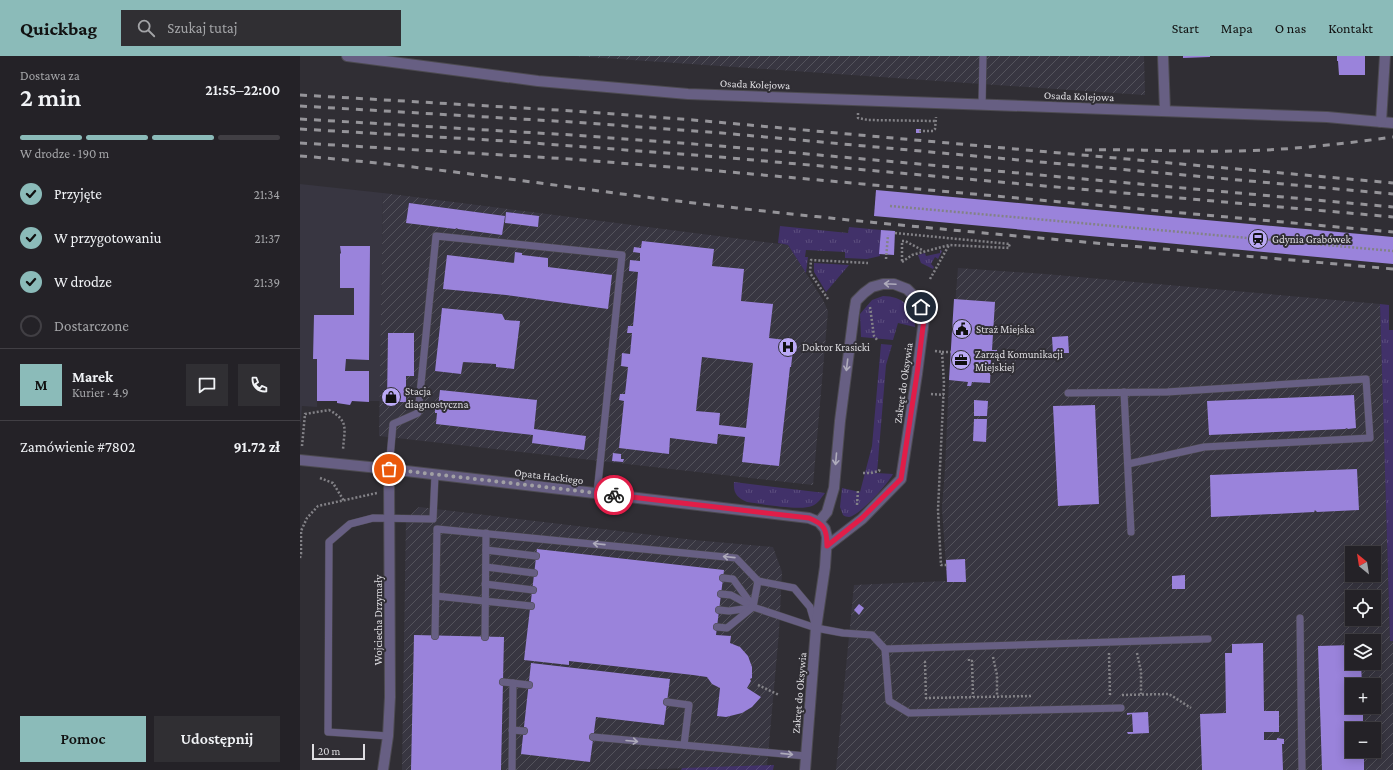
<!DOCTYPE html>
<html lang="pl">
<head>
<meta charset="utf-8">
<style>
  body { margin:0; font-family:"Crimson Pro",serif; background:#302f33; color:#f1f3f6; height:100vh; display:flex; flex-direction:column; font-size:15px; white-space:nowrap }
  * { box-sizing:border-box; margin:0 }
  p { font-size:13px; color:#a3a4a7 }
  .icon { flex:none; width:22px; height:22px; fill:none; stroke:currentColor; stroke-width:2; stroke-linecap:round; stroke-linejoin:round }
  .map { position:relative; flex:1; overflow:hidden }
  .details { display:flex; flex-direction:column; background:#242227; width:300px }
  .details>* { flex:none }
  .needle { width:26px; rotate:330deg }
  .buttons { position:absolute; left:1045px; top:490px; display:grid; gap:8px }
  .buttons a { display:grid; place-items:center; width:36px; height:36px; border-radius:0px; background:#242227; box-shadow:0 2px 10px #0003,0 0 0 1px #413f44; font-size:20px }
  .scale { position:absolute; left:12px; bottom:10px; width:53px; box-sizing:border-box; padding-left:4px; border:2px solid #dedde1; border-top:0; font-size:11px; line-height:14px; white-space:nowrap; color:#dedde1; -webkit-text-stroke:3px #302e34; paint-order:stroke }
  .pin { position:absolute; display:grid; place-items:center; width:34px; height:34px; color:#fff; margin:-17px; border:2px solid #fff; border-radius:50%; box-shadow:0 1px 4px #0007 }
  .courier { position:absolute; display:grid; place-items:center; width:40px; height:40px; margin:-20px; border:3px solid #e11d48; border-radius:50%; background:#fff; color:#222; box-shadow:0 1px 5px #0007 }
  .headline em { font-style:normal; font-weight:600 }
  .headline div { display:flex; flex-direction:column-reverse }
  .headline { display:flex; align-items:center; justify-content:space-between; height:68px; padding:0 20px }
  h1 { font-size:26px; font-weight:600; line-height:30px }
  .bar { display:grid; grid-template-columns:repeat(4,1fr); gap:6px 4px; align-content:center; height:48px; padding:0 20px }
  .bar i { height:5px; border-radius:3px; background:#413f44 }
  .bar .active { background:#8bbbb9 }
  .bar p { grid-column:span 4 }
  .line { display:flex; align-items:center; gap:10px; padding:0 20px; border-top:1px solid #413f44 }
  .line div { flex:1 }
  .round { display:grid; place-items:center; flex:none; width:42px; height:42px; border-radius:0px; background:#302f33 }
  ol { padding:0 20px; list-style:none }
  li { display:flex; align-items:center; gap:12px; height:44px }
  li p { margin-inline-start:auto }
  li .icon { padding:4px; border-radius:50%; background:#8bbbb9; color:#111; stroke-width:4 }
  li:last-child { color:#a3a4a7 }
  li i { width:22px; height:22px; border:2px solid #413f44; border-radius:50% }
  .primary-button { display:flex; gap:8px; margin-top:auto; padding:8px 20px }
  .primary-button a { flex:1; height:46px; border-radius:0px; background:#8bbbb9; color:#111; font-size:16px; font-weight:600; line-height:46px; text-align:center }
  .primary-button a+a { background:#302f33; color:#f1f3f6 }
  header { display:flex; align-items:center; gap:24px; box-sizing:border-box; height:56px; padding:0 20px; background:#8bbbb9; color:#111 }
  header strong { font-size:19px }
  nav { display:flex; gap:22px; margin-inline-start:auto; font-size:14px }
  .search { width:280px; height:36px; background:#302f33; display:flex; align-items:center; gap:10px; box-sizing:border-box; padding:0 14px; border-radius:0px; color:#a3a4a7; font-size:15px }
  main { display:flex; flex:1; min-height:0 }
  .map>svg:first-child { display:block }
</style>
</head>
<body>
<header>
<strong>Quickbag</strong>
<div class="search"><svg class="icon" aria-label="search" viewBox="0 0 24 24"><circle cx="10" cy="10" r="6"/><path d="M15 15l6 6"/></svg>Szukaj tutaj</div>
<nav><a>Start</a><a>Mapa</a><a>O nas</a><a>Kontakt</a></nav>
</header>
<main>
<section class="details">
<div class="headline"><div><h1>2 min</h1><p>Dostawa za</p></div><em>21:55–22:00</em></div>
<div class="bar"><i class="active"></i><i class="active"></i><i class="active"></i><i></i><p>W drodze · 190 m</p></div>
<ol>
<li><svg class="icon" aria-label="check" viewBox="0 0 24 24"><path d="M5 12l5 5 9-10"/></svg>Przyjęte<p>21:34</p></li>
<li><svg class="icon" aria-label="check" viewBox="0 0 24 24"><path d="M5 12l5 5 9-10"/></svg>W przygotowaniu<p>21:37</p></li>
<li><svg class="icon" aria-label="check" viewBox="0 0 24 24"><path d="M5 12l5 5 9-10"/></svg>W drodze<p>21:39</p></li>
<li><i></i>Dostarczone</li>
</ol>
<div class="line" style="height:72px"><b class="round" style="background:#8bbbb9;color:#111">M</b><div><b>Marek</b><p>Kurier · 4.9</p></div><a class="round"><svg class="icon" aria-label="chat" viewBox="0 0 24 24"><path d="M4 5h16v11H9l-5 4z"/></svg></a><a class="round"><svg class="icon" aria-label="phone" viewBox="0 0 24 24"><path d="M5 4h4l2 5-3 2q2 4 5 5l2-3 5 2v4C11 20 4 13 5 4z"/></svg></a></div>
<div class="line" style="height:52px"><div>Zamówienie #7802</div><b>91.72 zł</b></div>
<div class="primary-button"><a>Pomoc</a><a>Udostępnij</a></div>
</section>
<div class="map">
<svg width="1093" height="714" viewBox="0 0 1093 714">
  <defs>
    <pattern id="industrial-furrows" width="10" height="10" patternUnits="userSpaceOnUse"><rect width="10" height="10" fill="#383641"/><path d="M-1 1l2-2M0 10L10 0M9 11l2-2" fill="none" stroke="#54535c"/></pattern>
    <pattern id="grass-tufts" width="24" height="20" patternUnits="userSpaceOnUse"><rect width="24" height="20" fill="#413169"/><path d="M3 7l-1-3M5 7V3M7 7l1-3M15 17l-1-3M17 17v-4M19 17l1-3" fill="none" stroke="#5c4e7e"/></pattern>
    <pattern id="garden-furrows" width="10" height="10" patternUnits="userSpaceOnUse"><rect width="10" height="10" fill="#413169"/><path d="M-1 1l2-2M0 10L10 0M9 11l2-2" fill="none" stroke="#5c4e7e"/></pattern>
  </defs>
  <rect width="100%" height="100%" fill="#302e34"/>
  <path fill="#383641" d="M 0,128 L 83,137 L 80,345 L 52,345 L 50,349 L 37,347 L 37,345 L 17,345 L 17,351 L 2,350 L 1,366 L 0,366 Z"/>
  <g fill="url(#industrial-furrows)" fill-rule="evenodd">
    <path d="M 274,0 L 844,0 L 845,39 L 844,39 Z"/>
    <path d="M 83,137 L 488,189 L 523,244 L 528,255 L 513,429 L 79,380 Z"/>
    <path d="M 658,212 L 745,218 L 1080,248 L 1090,585 L 1093,585 L 1093,714 L 536,714 L 554,529 L 647,525 L 642,452 L 645,413 L 649,324 ZM 1052,497 L 1074,497 L 1074,519 L 1052,519 ZM 1052,541 L 1074,541 L 1074,563 L 1052,563 ZM 1052,585 L 1074,585 L 1074,607 L 1052,607 ZM 1052,629 L 1074,629 L 1074,651 L 1052,651 ZM 1052,673 L 1074,673 L 1074,695 L 1052,695 Z"/>
    <path d="M 119,451 L 394,484 L 473,491 L 482,516 L 479,576 L 467,710 L 319,714 L 102,714 L 106,463 Z"/>
  </g>
  <g fill="url(#grass-tufts)">
    <path d="M 480,170 L 548,177 L 549,171 L 581,174 L 580,200 L 567,203 L 545,202 L 545,196 L 506,194 L 505,201 L 508,201 L 506,217 L 488,189 L 478,187 Z"/>
    <path d="M 640,194 L 642,195 L 638,203 L 635,201 L 631,208 L 634,211 L 633,213 L 621,207 L 618,199 L 625,197 L 626,200 L 640,197 Z"/>
    <path d="M 514,207 L 549,209 L 526,236 L 514,216 Z"/>
    <path d="M 583,240 C 602,240 615,251 615,271 L 598,267 L 593,284 L 561,281 L 560,258 L 572,244 Z"/>
    <path d="M 1080,248 L 1089,249 L 1089,274 L 1093,274 L 1093,585 L 1090,585 Z"/>
    <path d="M 581,288 L 592,289 L 586,309 L 577,417 L 593,418 C 588,428 559,460 549,461 C 547,461 544,460 543,459 L 540,451 L 542,432 L 560,436 L 572,390 Z"/>
    <path d="M 434,426 L 525,437 C 521,442 518,448 512,450 C 501,455 461,448 447,446 C 437,442 433,437 434,426 Z"/>
  </g>
  <path fill="url(#garden-furrows)" d="M 474,709 L 473,714 L 381,714 L 382,712 Z"/>
  <g fill="#9a83db" fill-rule="evenodd">
    <path d="M 883,0 L 910,0 L 910,1 L 883,2 Z"/>
    <path d="M 1037,0 L 1065,0 L 1065,19 L 1039,19 L 1038,5 L 1037,5 Z"/>
    <rect x="616" y="73" width="5" height="4"/>
    <path d="M 576,134 L 1093,181 L 1093,208 L 574,160 Z"/>
    <path d="M 109,147 L 205,160 L 202,179 L 158,173 L 157,172 L 155,173 L 106,167 Z"/>
    <path d="M 206,156 L 239,160 L 238,171 L 205,167 Z"/>
    <path d="M 581,174 L 595,175 L 594,199 L 579,198 Z"/>
    <path d="M 342,185 L 414,193 L 412,210 L 444,213 L 441,245 L 473,248 L 469,282 L 494,285 L 491,311 L 490,311 L 479,410 L 442,406 L 445,381 L 418,378 L 417,388 L 370,382 L 369,398 L 319,392 L 324,345 L 319,344 L 320,338 L 325,338 L 328,311 L 321,310 L 322,297 L 330,298 L 332,277 L 327,277 L 328,270 L 333,270 L 338,216 L 329,215 L 330,204 L 340,205 L 340,197 L 333,196 L 334,191 L 341,192 ZM 402,301 L 453,307 L 446,372 L 419,369 L 420,357 L 396,355 Z"/>
    <path d="M 40,190 L 70,190 L 69,304 L 46,303 L 45,315 L 69,315 L 69,346 L 52,345 L 50,349 L 37,347 L 37,345 L 17,345 L 17,303 L 13,303 L 14,259 L 54,259 L 54,232 L 40,232 L 40,198 L 41,197 Z"/>
    <path d="M 215,196 L 222,197 L 222,199 L 248,202 L 248,211 L 312,219 L 308,253 L 206,239 L 143,233 L 147,199 L 214,207 Z"/>
    <path d="M 654,243 L 695,246 L 692,294 L 697,294 L 698,302 L 691,302 L 690,327 L 672,326 L 671,330 L 667,330 L 668,326 L 649,324 Z"/>
    <path d="M 142,252 L 202,258 L 205,264 L 220,265 L 214,313 L 196,311 L 196,308 L 163,306 L 161,318 L 135,315 Z"/>
    <path d="M 88,277 L 114,277 L 114,320 L 106,320 L 106,346 L 87,346 Z"/>
    <path d="M 768,280 L 769,297 L 753,297 L 752,281 Z"/>
    <path d="M 140,334 L 237,344 L 234,373 L 286,380 L 284,394 L 232,387 L 233,379 L 136,368 L 137,357 L 135,357 L 135,351 L 138,351 Z"/>
    <path d="M 1054,339 L 1056,372 L 1048,373 L 1047,372 L 1045,373 L 909,379 L 907,345 Z"/>
    <path d="M 674,344 L 688,345 L 687,360 L 674,360 Z"/>
    <path d="M 795,349 L 799,448 L 758,450 L 753,350 Z"/>
    <path d="M 674,363 L 687,363 L 686,386 L 673,385 Z"/>
    <path d="M 313,397 L 321,398 L 321,403 L 324,403 L 323,406 L 312,405 Z"/>
    <path d="M 1057,413 L 1059,454 L 1017,456 L 1015,454 L 1014,456 L 911,461 L 910,419 Z"/>
    <path d="M 237,493 L 424,514 L 416,579 L 431,580 L 430,587 L 440,591 L 448,600 L 452,611 L 452,622 L 450,623 L 451,625 L 447,632 L 461,641 L 452,651 L 442,657 L 426,661 L 417,660 L 420,632 L 412,628 L 407,621 L 393,619 L 269,605 L 269,609 L 224,604 Z"/>
    <path d="M 665,503 L 666,526 L 647,526 L 646,504 Z"/>
    <path d="M 885,519 L 885,533 L 872,533 L 872,520 Z"/>
    <path d="M 559,548 L 564,552 L 559,559 L 554,554 Z"/>
    <path d="M 114,579 L 204,581 L 201,714 L 111,714 Z"/>
    <path d="M 963,587 L 964,655 L 979,655 L 979,676 L 964,676 L 964,684 L 977,684 L 977,682 L 984,683 L 984,688 L 982,688 L 983,714 L 902,714 L 900,658 L 926,657 L 925,597 L 932,597 L 932,588 Z"/>
    <path d="M 1052,589 L 1052,607 L 1061,607 L 1062,629 L 1052,629 L 1052,651 L 1063,651 L 1063,673 L 1052,673 L 1052,695 L 1064,695 L 1064,714 L 1022,714 L 1018,590 Z"/>
    <path d="M 231,607 L 370,623 L 364,669 L 296,661 L 290,706 L 221,698 Z"/>
    <path d="M 848,656 L 849,677 L 828,678 L 827,676 L 833,676 L 832,658 L 827,659 L 827,657 Z"/>
  </g>
  <g fill="none" stroke-linecap="round" stroke-linejoin="round">
    <defs>
      <g id="service">
        <path d="M 682,49 L 683,0"/>
        <path d="M 824,336 L 831,476"/>
        <path d="M 768,337 L 867,336 L 1066,323 L 1070,382 L 904,391 L 828,408"/>
        <path d="M 89,413 L 93,368 L 118,357 L 136,180 L 322,199 L 297,437"/>
        <path d="M 186,494 L 236,500"/>
        <path d="M 186,511 L 234,517"/>
        <path d="M 423,522 L 433,523 L 452,549"/>
        <path d="M 185,528 L 233,534"/>
        <path d="M 421,538 L 431,539 L 453,551 L 516,572 L 543,577 L 572,579 L 585,593 L 908,583"/>
        <path d="M 136,540 L 231,550"/>
        <path d="M 419,554 L 429,555 L 451,552"/>
        <path d="M 1000,562 L 1002,714"/>
        <path d="M 417,571 L 427,572 L 453,551 L 458,525 L 494,532 L 510,551 L 515,568"/>
        <path d="M 135,580 L 137,473 L 436,502 L 458,525"/>
        <path d="M 185,581 L 186,477"/>
        <path d="M 585,593 L 589,645 L 609,657 L 821,652"/>
        <path d="M 203,626 L 229,629"/>
        <path d="M 367,646 L 389,649 L 384,689"/>
        <path d="M 212,674 L 224,675"/>
        <path d="M 88,680 L 28,676 L 29,486 L 50,468 L 73,462 L 133,463 L 135,419"/>
        <path d="M 293,681 L 506,700"/>
        <path d="M 212,714 L 213,627"/>
      </g>
      <g id="minor">
        <path d="M 47,0 L 238,25 L 388,38 L 1027,61 L 1093,67"/>
        <path d="M 863,0 L 865,55"/>
        <path d="M 1081,66 L 1085,0"/>
        <path d="M 0,404 L 89,413 L 509,462 L 519,466 L 525,473 L 527,481 L 525,511 L 516,572 L 505,714"/>
        <path d="M 519,466 L 527,456 L 534,432 L 540,365 L 554,257 L 556,245 L 564,237 L 572,231 L 583,228 L 594,228 L 607,233 L 615,241 L 621,251 L 624,263 L 617,318 L 601,423 L 562,463 L 527,490"/>
        <path d="M 83,714 L 88,680 L 90,641 L 89,413"/>
      </g>
    </defs>
    <use href="#service" stroke="#4c4a50" stroke-width="8"/>
    <use href="#minor" stroke="#4c4a50" stroke-width="12"/>
    <g stroke="#838287" stroke-width="2.5" stroke-dasharray="2 2" stroke-linecap="butt">
      <path d="M 558,57 L 558,62 L 568,64 L 635,65"/>
      <path d="M 619,75 L 633,75 L 635,73 L 636,61"/>
      <path d="M 590,150 L 1093,195"/>
      <path d="M 595,177 L 710,188 L 709,190"/>
      <path d="M 586,203 L 588,179"/>
      <path d="M 602,205 L 602,185 L 605,185 L 624,195"/>
      <path d="M 602,206 L 612,199 L 649,189 L 709,192 L 709,190"/>
      <path d="M 630,223 L 649,189"/>
      <path d="M 528,243 L 510,217 L 511,204 L 568,207"/>
      <path d="M 570,251 L 574,280 L 578,285"/>
      <path d="M 635,295 L 642,296 L 644,327 L 638,454 L 641,509 L 647,509"/>
      <path d="M 642,296 L 651,296"/>
      <path d="M 631,338 L 644,339"/>
      <path d="M 2,390 L 5,358 L 29,354 C 50,365 44,374 43,394"/>
      <path d="M 563,417 L 571,417 L 579,415 L 580,412"/>
      <path d="M 20,422 L 33,427 L 44,445"/>
      <path d="M 557,449 L 558,434"/>
      <path d="M 0,502 L 1,498 L 1,475 L 7,462 L 18,450 L 77,437"/>
      <path d="M 809,597 L 810,639"/>
      <path d="M 837,597 L 841,615 L 841,638"/>
      <path d="M 693,601 L 697,619 L 697,640"/>
      <path d="M 669,603 L 669,605 L 672,605 L 673,641"/>
      <path d="M 624,606 L 625,606 L 626,642 L 733,640"/>
      <path d="M 458,629 L 479,639"/>
      <path d="M 822,639 L 869,638 L 891,652"/>
    </g>
    <use href="#service" stroke="#675f83" stroke-width="7"/>
    <use href="#minor" stroke="#675f83" stroke-width="10"/>
    <g stroke="#959499" stroke-width="3" stroke-dasharray="7 7" stroke-linecap="butt">
      <path d="M 0,39 L 274,55 L 393,64 L 1093,127"/>
      <path d="M 0,50 L 272,66 L 422,77 L 1093,138"/>
      <path d="M 0,63 L 272,79 L 420,90 L 1093,151"/>
      <path d="M 0,73 L 206,85 L 420,101 L 1093,161"/>
      <path d="M 0,87 L 270,103 L 419,115 L 1093,176"/>
      <path d="M 785,94 C 836,93 887,96 938,95 C 990,94 1042,88 1093,81"/>
      <path d="M 0,100 C 143,111 285,135 428,151 C 649,176 871,193 1093,213"/>
    </g>
  </g>
  <defs><path id="oneway-shaft" d="M-6 0H5M1.5-3L5.5 0L1.5 3" fill="none" stroke-width="1.6" stroke-linecap="round" stroke-linejoin="round"/></defs>
  <g stroke="#aeabbb">
    <use href="#oneway-shaft" transform="translate(590 228) rotate(-177)"/>
    <use href="#oneway-shaft" transform="translate(547 309) rotate(97)"/>
    <use href="#oneway-shaft" transform="translate(536 403) rotate(95)"/>
    <use href="#oneway-shaft" transform="translate(299 488) rotate(-174)"/>
    <use href="#oneway-shaft" transform="translate(429 501) rotate(-174)"/>
    <use href="#oneway-shaft" transform="translate(332 685) rotate(5)"/>
    <use href="#oneway-shaft" transform="translate(487 698) rotate(6)"/>
  </g>
  <g fill="none" stroke-linecap="round" stroke-linejoin="round">
    <path stroke="#a1a0a4" stroke-width="4" stroke-dasharray="0 7.2" d="M 89,413 L 314,439"/>
    <path stroke="#e11d48" stroke-width="5" d="M 314,439 L 509,462 C 524,468 527,473 527,490 L 562,462 L 601,423 L 617,318 L 624,263 L 621,251"/>
  </g>
  <defs>
    <symbol id="station-disc" viewBox="-11 -11 22 22"><circle r="9.5" fill="#bbaaf6" stroke="#302e34"/><path d="M-3-6H3Q5-6 5-4V2Q5 4 3 4L4.5 6H3L1.5 4h-3L-3 6H-4.5L-3 4Q-5 4-5 2V-4Q-5-6-3-6ZM-3.5-4v3h7v-3ZM-3.5 1v1.5H-2V1ZM2 1v1.5H3.5V1Z" fill="#111"/></symbol>
    <symbol id="civic-disc" viewBox="-11 -11 22 22"><circle r="9.5" fill="#bbaaf6" stroke="#302e34"/><path d="M-.6-6.5H3V-4.5H.6V-3L4-1V1h2V6H-6V1h2V-1L-.6-3ZM-1.2 2.5V6h2.4V2.5Z" fill="#111"/></symbol>
    <symbol id="hospital-disc" viewBox="-11 -11 22 22"><circle r="9.5" fill="#bbaaf6" stroke="#302e34"/><path d="M-5-5h3v3.5h4V-5h3V5h-3V1.5h-4V5h-3Z" fill="#111"/></symbol>
    <symbol id="office-disc" viewBox="-11 -11 22 22"><circle r="9.5" fill="#bbaaf6" stroke="#302e34"/><path d="M-6-3h4V-5.5h4V-3h4V5H-6ZM-1-4.5V-3h2v-1.5ZM-6 0V1H6V0Z" fill="#111"/></symbol>
    <symbol id="shop-disc" viewBox="-11 -11 22 22"><circle r="9.5" fill="#bbaaf6" stroke="#302e34"/><path d="M-5-2.5h2.3a2.7 3.5 0 0 1 5.4 0H5L5.5 6h-11ZM-1.5-2.5h3a1.5 2.3 0 0 0-3 0Z" fill="#111"/></symbol>
  </defs>
  <g fill-rule="evenodd">
    <use href="#station-disc" x="947" y="172" width="22" height="22"/>
    <use href="#civic-disc" x="651" y="262" width="22" height="22"/>
    <use href="#hospital-disc" x="477" y="280" width="22" height="22"/>
    <use href="#office-disc" x="650" y="293" width="22" height="22"/>
    <use href="#shop-disc" x="80" y="330" width="22" height="22"/>
  </g>
  <g text-anchor="middle" dominant-baseline="central" stroke-width="4" stroke-linejoin="round" paint-order="stroke">
    <g font-size="11" fill="#dedde1" stroke="#302e34">
      <text transform="translate(455 28) rotate(2)">Osada Kolejowa</text>
      <text transform="translate(779 40) rotate(2)">Osada Kolejowa</text>
      <text transform="translate(603 327) rotate(-82)">Zakręt do Oksywia</text>
      <text transform="translate(249 420) rotate(7)">Opata Hackiego</text>
      <text transform="translate(78 564) rotate(-90)">Wojciecha Drzymały</text>
      <text transform="translate(499 637) rotate(-85)">Zakręt do Oksywia</text>
    </g>
    <g font-size="11" fill="#dedde1" stroke="#302e34" text-anchor="start">
      <text x="972" y="183">Gdynia Grabówek</text>
      <text x="676" y="273">Straż Miejska</text>
      <text x="502" y="291">Doktor Krasicki</text>
      <text x="675" y="298">Zarząd Komunikacji<tspan x="675" dy="13">Miejskiej</tspan></text>
      <text x="105" y="335">Stacja<tspan x="105" dy="13">diagnostyczna</tspan></text>
    </g>
  </g>
</svg>
<div class="buttons">
<a><svg class="needle" viewBox="-14 -14 28 28"><path d="M0-13l5 13h-10z" fill="#e53935"/><path d="M0 13l5-13h-10z" fill="#a3a4a7"/></svg></a>
<a><svg class="icon" aria-label="locate" viewBox="0 0 24 24"><circle cx="12" cy="12" r="6"/><path d="M12 2v4M12 18v4M2 12h4M18 12h4"/></svg></a>
<a><svg class="icon" aria-label="layers" viewBox="0 0 24 24"><path d="M12 4l9 5-9 5-9-5zM3 14l9 5 9-5"/></svg></a>
<a>+</a>
<a>−</a>
</div>
<div class="scale">20 m</div>
<div class="pin" style="left:89px;top:413px;background:#ea580c"><svg class="icon" aria-label="bag" viewBox="0 0 24 24"><path d="M5 8h14l-1 12H6zM9 8a3 3 0 0 1 6 0"/></svg></div>
<div class="pin" style="left:621px;top:251px;background:#1f2937"><svg class="icon" aria-label="home" viewBox="0 0 24 24"><path d="M3 11l9-7 9 7M6 9v11h12V9"/></svg></div>
<div class="courier" style="left:314px;top:439px"><svg class="icon" aria-label="bike" viewBox="0 0 24 24"><circle cx="6" cy="16" r="4"/><circle cx="18" cy="16" r="4"/><path d="M6 16l4-8h5l3 8M10 8l3 8H6M13 5h3"/></svg></div>
</div>
</main>
</body>
</html>
